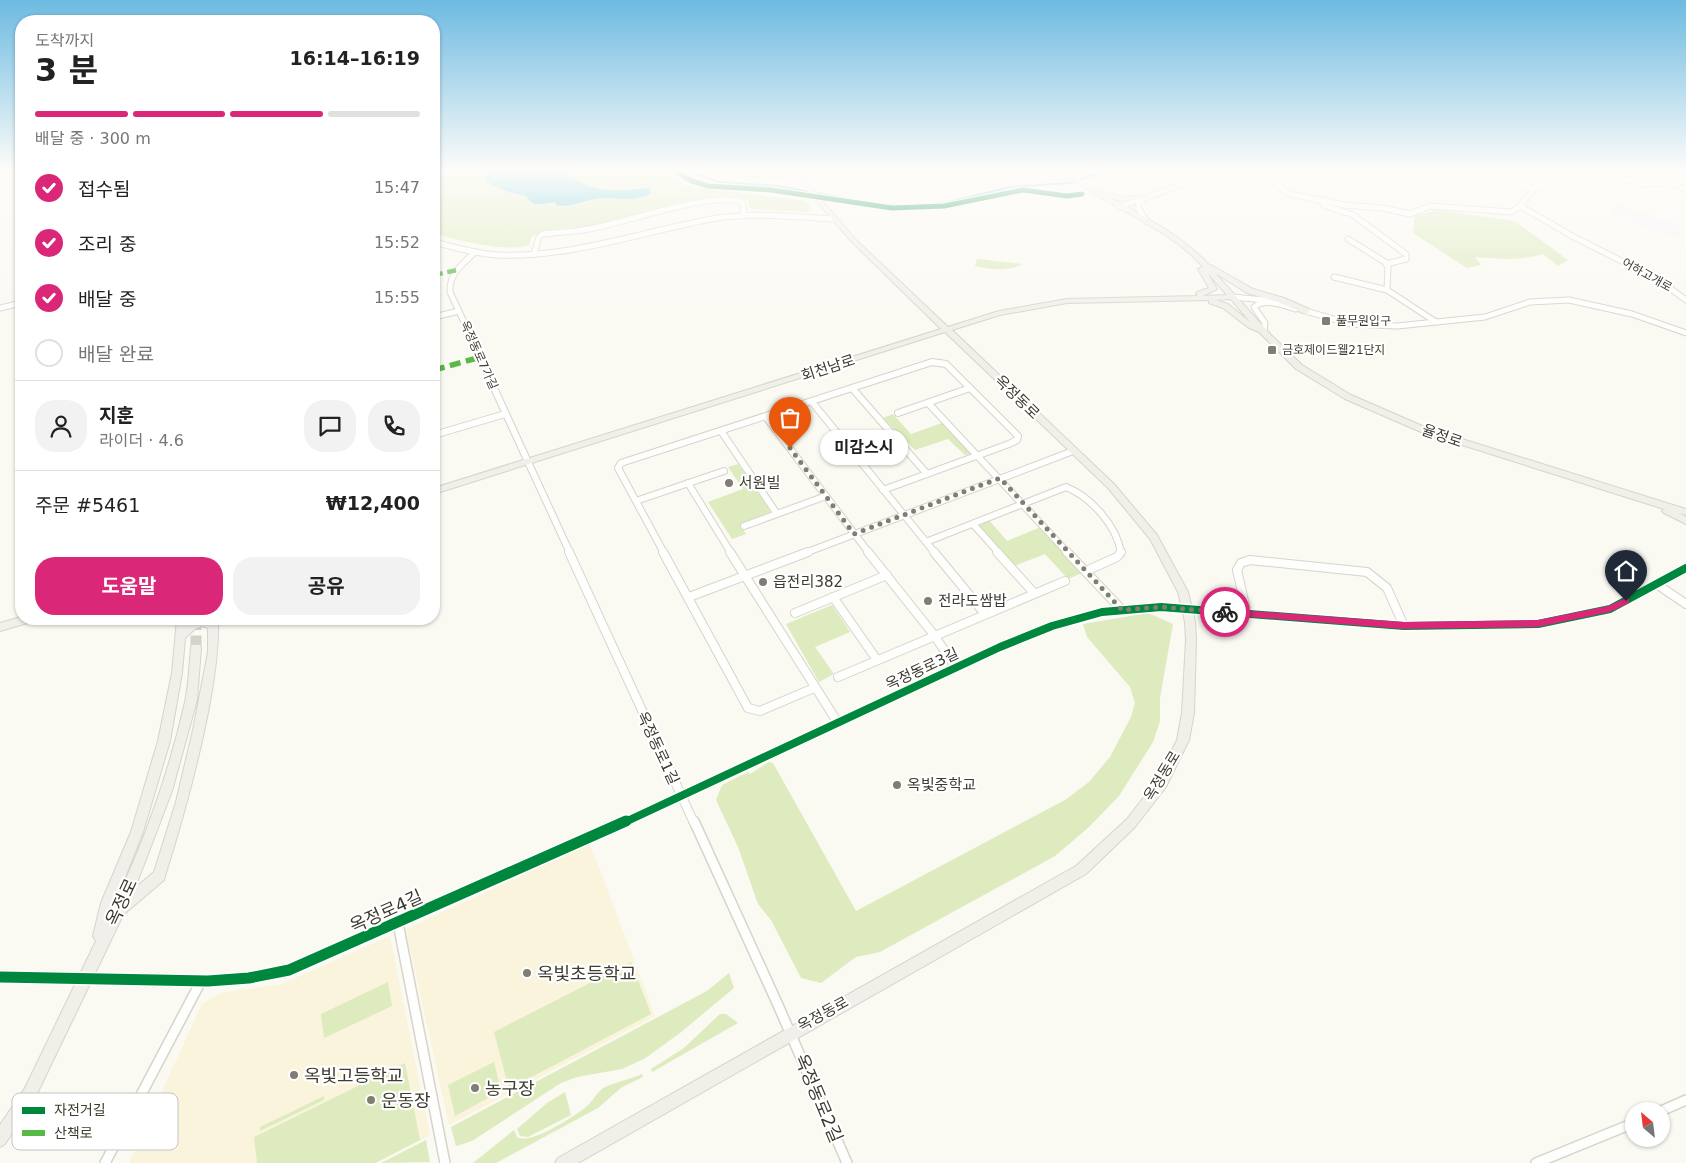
<!DOCTYPE html>
<html lang="ko">
<head>
<meta charset="utf-8">
<style>
  body { margin:0; font-family:"DejaVu Sans","Noto Sans KR",sans-serif; background:#f2f2f2; color:#222; height:100vh; display:flex; flex-direction:column; font-size:19px; white-space:nowrap }
  * { box-sizing:border-box; margin:0 }
  p { font-size:16px; color:#767676 }
  .icon { flex:none; width:28px; height:28px; fill:none; stroke:currentColor; stroke-width:2; stroke-linecap:round; stroke-linejoin:round }
  .map { position:relative; flex:1; overflow:hidden }
  .details { position:absolute; left:15px; top:15px; width:425px; height:610px; display:flex; flex-direction:column; background:#fff; border-radius:20px; box-shadow:0 1px 4px #0004 }
  .details>* { flex:none }
  .needle { width:32px; rotate:332deg }
  .buttons { position:absolute; left:1625px; top:1102px; display:grid; gap:10px }
  .buttons a { display:grid; place-items:center; width:45px; height:45px; border-radius:50%; background:#fff; box-shadow:0 1px 4px #0004; font-size:25px }
  .pin { position:absolute; display:grid; place-items:center; width:42px; height:42px; color:#fff; margin:-51px -21px; border-radius:50% 50% 50% 0; rotate:-45deg; box-shadow:0 0 5px #0007 }
  .pin .icon { rotate:45deg }
  .courier { position:absolute; display:grid; place-items:center; width:50px; height:50px; margin:-25px; border:4px solid #db2777; border-radius:50%; background:#fff; color:#222; box-shadow:0 1px 6px #0007 }
  .bubble { position:absolute; height:35px; border-radius:18px; background:#fff; box-shadow:0 1px 4px #0004; font-size:16px; font-weight:700; line-height:35px; text-align:center }
  .overview em { font-style:normal; font-weight:700 }
  .overview div { display:flex; flex-direction:column-reverse }
  .overview { display:flex; align-items:center; justify-content:space-between; height:85px; padding:0 20px }
  h1 { font-size:32px; font-weight:700; line-height:38px }
  .bar { display:grid; grid-template-columns:repeat(4,1fr); gap:8px 5px; align-content:center; height:60px; padding:0 20px }
  .bar i { height:6px; border-radius:4px; background:#e0e0e0 }
  .bar .selected { background:#db2777 }
  .bar p { grid-column:span 4 }
  .line { display:flex; align-items:center; gap:12px; padding:0 20px; border-top:1px solid #e0e0e0 }
  .line div { flex:1 }
  .round { display:grid; place-items:center; flex:none; width:52px; height:52px; border-radius:20px; background:#f2f2f2 }
  ol { padding:0 20px; list-style:none }
  li { display:flex; align-items:center; gap:15px; height:55px }
  li p { margin-inline-start:auto }
  li .icon { padding:5px; border-radius:50%; background:#db2777; color:#fff; stroke-width:4 }
  li:last-child { color:#767676 }
  li i { width:28px; height:28px; border:2px solid #e0e0e0; border-radius:50% }
  .action { display:flex; gap:10px; margin-top:auto; padding:10px 20px }
  .action a { flex:1; height:58px; border-radius:20px; background:#db2777; color:#fff; font-size:20px; font-weight:700; line-height:58px; text-align:center }
  .action a+a { background:#f2f2f2; color:#222 }
  .map>svg:first-child { display:block }
</style>
</head>
<body>
<div class="map">
<svg width="1686" height="1163" viewBox="0 0 1686 1163">
  <rect width="100%" height="100%" fill="#faf9f2"/>
  <path fill="#f6f3f9" d="M 1617,205 L 1645,213 L 1686,228 L 1674,238 L 1614,215 L 1612,213 Z"/>
  <g fill="#faf4dc">
    <path d="M 590,844 L 655,1016 L 449,1125 L 406,929 Z"/>
    <path d="M 390,936 L 430,1135 L 377,1163 L 129,1163 L 202,1004 L 221,993 L 282,984 Z"/>
  </g>
  <g fill="#ddebbf">
    <path d="M 434,170 L 663,170 L 687,186 L 806,201 L 812,210 L 804,212 L 754,209 L 750,208 L 748,201 C 725,184 624,218 594,225 C 577,228 543,227 531,238 L 529,245 C 510,253 453,240 434,233 Z"/>
    <path d="M 707,170 L 777,170 L 787,180 L 722,175 Z"/>
    <path d="M 1438,210 L 1515,221 L 1568,260 L 1558,266 L 1543,254 C 1520,261 1499,259 1475,257 L 1481,265 L 1467,268 L 1413,233 L 1415,216 Z"/>
    <path d="M 977,259 L 1023,264 C 1008,271 991,270 975,266 Z"/>
    <path d="M 893,414 L 911,434 L 942,423 L 971,454 L 965,455 L 948,439 L 915,450 L 883,418 Z"/>
    <path d="M 738,464 L 771,512 L 740,524 L 746,534 L 732,539 L 708,502 L 743,489 L 728,467 Z"/>
    <path d="M 989,520 L 1007,541 L 1041,527 L 1082,573 L 1068,579 L 1045,554 L 1014,566 L 977,524 Z"/>
    <path d="M 832,605 L 850,632 L 815,647 L 834,674 L 819,682 L 786,624 Z"/>
    <path d="M 1148,613 L 1173,624 L 1160,698 L 1160,721 L 1153,742 L 1119,796 L 1089,827 L 1055,856 L 880,952 L 856,957 L 821,983 L 801,978 L 771,920 L 758,904 L 738,847 L 716,800 L 722,785 L 748,772 L 750,774 L 769,762 L 773,763 L 856,911 L 1065,800 L 1089,782 L 1110,757 L 1131,717 L 1135,703 L 1130,687 L 1087,637 L 1083,624 Z"/>
    <path d="M 631,962 L 651,1014 L 509,1089 L 494,1032 Z"/>
    <path d="M 729,973 L 734,988 L 680,1033 L 644,1059 L 622,1069 L 577,1077 L 561,1083 L 472,1141 L 456,1146 L 451,1127 L 707,991 Z"/>
    <path d="M 388,982 L 392,1006 L 324,1038 L 321,1014 Z"/>
    <path d="M 720,1014 L 726,1014 L 738,1023 L 652,1072 L 651,1069 L 684,1048 Z"/>
    <path d="M 494,1062 L 501,1091 L 455,1116 L 448,1085 Z"/>
    <path d="M 405,1063 L 420,1140 L 375,1163 L 257,1163 L 254,1137 Z"/>
    <path d="M 642,1074 L 643,1077 L 622,1087 L 598,1108 L 496,1163 L 473,1163 L 514,1130 L 517,1137 C 529,1146 575,1116 586,1107 C 592,1102 596,1094 602,1089 C 606,1085 634,1078 642,1074 Z"/>
    <path d="M 565,1092 L 571,1115 L 528,1137 L 520,1136 L 517,1129 L 547,1103 Z"/>
    <path d="M 324,1096 L 324,1100 L 260,1131 L 260,1127 Z"/>
    <path d="M 426,1140 L 430,1162 L 381,1163 Z"/>
  </g>
  <path fill="#56c3d9" d="M 487,170 L 569,170 L 569,174 C 593,195 619,191 649,188 L 651,193 C 635,204 613,195 595,199 C 583,201 568,208 556,205 L 555,202 C 543,203 533,209 526,196 C 511,193 500,190 485,180 Z"/>
  <g fill="none" stroke-linecap="round" stroke-linejoin="round">
    <path stroke="#56c3d9" stroke-width="2" d="M 685,170 L 719,182 L 777,186 L 877,204 L 917,207 L 945,203 L 1010,187 L 1069,183 L 1111,170"/>
    <path stroke="#d4d3cb" stroke-width="11" stroke-dasharray="11 5.5" stroke-linecap="butt" d="M 196,619 L 196,648"/>
    <defs>
      <g id="street-far3">
        <path d="M 1258,170 L 1290,194 L 1344,205 L 1383,208 L 1410,214 L 1430,206 L 1511,212 L 1520,206"/>
        <path d="M 1509,170 L 1520,184 L 1532,188"/>
        <path d="M 1664,179 L 1686,190"/>
        <path d="M 1669,183 L 1642,184 L 1602,174 L 1582,174 L 1535,187 L 1520,206 L 1574,237 L 1659,280 L 1686,300"/>
        <path d="M 1144,199 L 1139,202 L 1138,208 L 1147,222"/>
        <path d="M 1323,200 L 1323,205 L 1353,215 L 1406,254 L 1406,259 L 1386,264"/>
        <path d="M 1119,207 L 1223,170"/>
        <path d="M 1348,239 L 1385,262 L 1388,267 L 1387,290"/>
        <path d="M 434,242 C 454,247 476,254 497,255 C 573,258 643,231 717,218 C 755,212 796,217 834,219"/>
        <path d="M 534,254 L 539,237 L 543,234 C 558,232 574,232 589,229 C 621,224 718,189 743,203 L 744,216"/>
        <path d="M 1334,277 L 1387,290 L 1436,322"/>
        <path d="M 1233,297 L 1275,301"/>
        <path d="M 0,308 L 21,303"/>
        <path d="M 1302,310 L 1351,324 L 1397,326 L 1485,317 L 1530,302 L 1569,300 L 1632,314 L 1686,333"/>
        <path d="M 434,317 L 459,311"/>
        <path d="M 1264,333 L 1265,323 L 1254,307 C 1265,297 1284,306 1296,309"/>
        <path d="M 472,339 L 450,292 C 449,273 463,264 475,252"/>
      </g>
      <g id="street-far2">
        <path d="M 471,338 L 570,553"/>
        <path d="M 852,388 L 927,474"/>
        <path d="M 812,402 L 935,553"/>
        <path d="M 928,403 L 1068,553"/>
        <path d="M 898,413 L 970,388"/>
        <path d="M 766,417 L 869,553"/>
        <path d="M 721,431 L 777,514"/>
        <path d="M 434,435 L 505,414"/>
        <path d="M 688,483 L 731,553"/>
        <path d="M 636,501 L 724,471"/>
        <path d="M 973,524 L 999,553"/>
        <path d="M 744,526 L 826,496"/>
        <path d="M 926,542 L 1066,487 C 1091,497 1117,526 1121,553"/>
        <path d="M 664,553 L 618,468 L 621,463 L 932,362 L 946,364 L 1018,436 L 1017,440 L 1009,444 L 883,490"/>
        <path d="M 805,553 L 1073,451"/>
      </g>
      <g id="street-far1">
        <path d="M 569,552 L 694,823"/>
        <path d="M 663,552 L 748,708 L 760,711 L 814,688"/>
        <path d="M 730,552 L 838,723"/>
        <path d="M 868,552 L 934,635 L 956,668"/>
        <path d="M 934,552 L 985,614"/>
        <path d="M 997,552 L 1034,593"/>
        <path d="M 1067,552 L 1122,610"/>
        <path d="M 1086,571 L 1117,557 L 1121,552"/>
        <path d="M 1658,585 L 1686,604"/>
        <path d="M 689,597 L 808,552"/>
        <path d="M 833,597 L 877,660"/>
        <path d="M 795,613 L 887,575"/>
        <path d="M 1247,614 L 1237,570 L 1241,563 L 1250,560 L 1367,572 L 1387,588 L 1404,626"/>
        <path d="M 838,677 L 1065,581"/>
        <path d="M 623,823 L 1000,647 L 1052,626 L 1102,612 L 1161,607 L 1404,626 L 1538,624 L 1610,609 L 1686,568"/>
      </g>
      <g id="street">
        <path d="M 694,821 L 778,1005 L 847,1163"/>
        <path d="M 398,923 L 445,1163"/>
        <path d="M 0,977 L 208,981 L 249,978 L 289,970 L 626,821"/>
        <path d="M 1661,1111 L 1686,1100"/>
        <path d="M 105,1163 L 200,983"/>
        <path d="M 1536,1163 L 1634,1123"/>
      </g>
      <g id="secondary">
        <path d="M 790,170 L 796,170 L 855,239 L 948,327 L 999,311 L 1067,299 L 1198,296 L 1196,294 L 1197,292 L 1209,288 L 1198,269 L 1203,267 C 1178,238 1140,220 1107,201 C 1091,192 1076,183 1063,170 L 1069,170 L 1087,185 L 1102,193 L 1105,192 L 1121,197 L 1150,195 L 1151,196 L 1148,198 L 1121,201 L 1109,197 C 1144,217 1182,235 1209,265 L 1213,266 L 1253,289 L 1284,298 L 1309,309 L 1309,313 L 1303,313 L 1278,302 L 1247,293 L 1215,273 L 1271,335 L 1302,365 L 1351,395 L 1427,428 L 1686,509 L 1686,515 L 1679,513 L 1686,517 L 1686,524 L 1664,513 L 1662,511 L 1664,509 L 1421,432 L 1345,399 L 1296,369 L 1259,332 L 1249,328 L 1223,308 L 1209,303 L 1209,300 L 1067,303 L 1000,315 L 952,330 L 1114,484 L 1157,535 L 1188,592 L 1195,622 L 1196,640 L 1194,713 L 1189,740 L 1166,787 L 1135,827 L 1086,874 L 578,1163 L 555,1163 L 558,1158 L 1076,866 L 1127,819 L 1158,779 L 1177,740 L 1182,713 L 1186,640 L 1185,622 L 1178,592 L 1150,539 L 1108,488 L 945,332 L 434,494 L 434,488 L 941,329 L 851,241 ZM 1207,272 L 1227,295 L 1203,296 L 1217,289 ZM 1231,299 L 1250,322 L 1228,304 L 1215,300 Z"/>
        <path d="M 21,617 L 21,619 L 32,619 L 31,622 L 0,631 L 0,623 Z"/>
        <path d="M 177,619 L 187,619 L 187,624 L 196,619 L 218,619 C 219,647 215,674 210,702 C 199,761 183,819 165,876 L 164,880 L 123,915 L 35,1098 L 5,1144 L 0,1147 L 0,1125 L 25,1088 L 96,941 L 93,936 L 101,903 L 131,832 L 158,741 L 172,673 ZM 201,626 L 208,628 L 208,652 L 193,730 L 176,802 L 154,872 L 135,888 L 172,791 L 197,700 L 201,648 L 200,645 L 192,645 L 191,648 C 189,666 189,684 185,702 C 170,769 144,843 114,905 L 143,832 L 170,741 L 182,673 L 185,638 L 195,629 Z"/>
      </g>
    </defs>
    <use href="#street-far3" stroke="#d6d4cb" stroke-width="7"/>
    <use href="#street-far2" stroke="#d6d4cb" stroke-width="8"/>
    <use href="#street-far1" stroke="#d6d4cb" stroke-width="10"/>
    <use href="#street" stroke="#d6d4cb" stroke-width="12"/>
    <use href="#secondary" stroke="#d6d4cb" stroke-width="2"/>
    <use href="#street-far3" stroke="#fefefd" stroke-width="5"/>
    <use href="#street-far2" stroke="#fefefd" stroke-width="6"/>
    <use href="#street-far1" stroke="#fefefd" stroke-width="8"/>
    <use href="#street" stroke="#fefefd" stroke-width="9"/>
    <use href="#secondary" fill="#f0efea" fill-rule="evenodd"/>
    <path stroke="#58b947" stroke-width="4.5" stroke-dasharray="9 4.5" stroke-linecap="butt" d="M 434,275 L 457,270"/>
    <path stroke="#58b947" stroke-width="5.5" stroke-dasharray="11 5.5" stroke-linecap="butt" d="M 434,370 L 481,357"/>
    <defs>
      <path id="cycleway-far2" d="M 673,170 L 692,181 L 708,186 L 771,190 L 892,208 L 944,206 L 1023,190 L 1067,196 L 1082,194"/>
      <path id="cycleway-far1" d="M 623,823 L 1000,647 L 1052,626 L 1102,612 L 1161,607 L 1404,626 L 1538,624 L 1610,609 L 1686,568"/>
      <path id="cycleway" d="M 0,977 L 208,981 L 249,978 L 289,970 L 626,821"/>
    </defs>
    <use href="#cycleway-far2" stroke="#fff" stroke-width="7"/>
    <use href="#cycleway-far1" stroke="#fff" stroke-width="11"/>
    <use href="#cycleway" stroke="#fff" stroke-width="14"/>
    <use href="#cycleway-far2" stroke="#00873e" stroke-width="5"/>
    <use href="#cycleway-far1" stroke="#00873e" stroke-width="8"/>
    <use href="#cycleway" stroke="#00873e" stroke-width="11"/>
  </g>
  <linearGradient id="sky" x2="0" y2="1"><stop stop-color="#6dbae2"/><stop offset="0.51" stop-color="#fdfcf9"/><stop offset="1" stop-color="#fdfcf9" stop-opacity="0"/></linearGradient>
  <rect width="1686" height="333" fill="url(#sky)"/>
  <path fill="#db2777" d="M 1626,598 L 1629,599 L 1629,603 L 1610,612 L 1538,627 L 1404,629 L 1225,615 L 1221,612 L 1225,609 L 1404,622 L 1538,620 L 1608,606 Z"/>
  <g fill="none" stroke-linecap="round" stroke-linejoin="round">
    <path stroke="#807e73" stroke-width="5" stroke-dasharray="0 9" d="M 790,448 L 854,534 L 1000,478 L 1122,610 L 1161,607 L 1225,612"/>
  </g>
  <g fill="#807e73" stroke="#fff" stroke-width="2">
    <rect x="1321" y="316" width="10" height="10" rx="2.5"/>
    <rect x="1267" y="345" width="10" height="10" rx="2.5"/>
    <circle cx="729" cy="483" r="5"/>
    <circle cx="763" cy="582" r="5"/>
    <circle cx="928" cy="601" r="5"/>
    <circle cx="897" cy="785" r="5"/>
    <circle cx="527" cy="973" r="5"/>
    <circle cx="294" cy="1075" r="5"/>
    <circle cx="475" cy="1088" r="5"/>
    <circle cx="371" cy="1100" r="5"/>
  </g>
  <g text-anchor="middle" dominant-baseline="central" stroke-width="4.5" stroke-linejoin="round" paint-order="stroke">
    <g font-size="12" fill="#3e3b2f" stroke="#fff">
      <text transform="translate(1647 275) rotate(29)">어하고개로</text>
      <text transform="translate(479 355) rotate(66)">옥정동로7가길</text>
    </g>
    <g font-size="12" fill="#3e3b2f" stroke="#fff" text-anchor="start">
      <text x="1336" y="321">풀무원입구</text>
      <text x="1282" y="350">금호제이드웰21단지</text>
    </g>
    <g font-size="15" fill="#3e3b2f" stroke="#fff">
      <text transform="translate(828 368) rotate(-18)">회천남로</text>
      <text transform="translate(1017 397) rotate(44)">옥정동로</text>
      <text transform="translate(1442 436) rotate(19)">율정로</text>
      <text transform="translate(922 669) rotate(-25)">옥정동로3길</text>
      <text transform="translate(658 748) rotate(65)">옥정동로1길</text>
      <text transform="translate(1162 776) rotate(-59)">옥정동로</text>
      <text transform="translate(823 1014) rotate(-29)">옥정동로</text>
    </g>
    <g font-size="15" fill="#3e3b2f" stroke="#fff" text-anchor="start">
      <text x="739" y="483">서원빌</text>
      <text x="773" y="582">읍전리382</text>
      <text x="938" y="601">전라도쌈밥</text>
      <text x="907" y="785">옥빛중학교</text>
    </g>
    <g font-size="18" fill="#3e3b2f" stroke="#fff">
      <text transform="translate(121 902) rotate(-65)">옥정로</text>
      <text transform="translate(386 911) rotate(-24)">옥정로4길</text>
      <text transform="translate(819 1098) rotate(67)">옥정동로2길</text>
    </g>
    <g font-size="18" fill="#3e3b2f" stroke="#fff" text-anchor="start">
      <text x="537" y="973">옥빛초등학교</text>
      <text x="304" y="1075">옥빛고등학교</text>
      <text x="485" y="1088">농구장</text>
      <text x="381" y="1100">운동장</text>
    </g>
  </g>
  <rect x="12" y="1093" width="166" height="57" rx="8" fill="#fff" stroke="#c5c4c1" stroke-width="1"/>
  <rect x="22" y="1107" width="23" height="7" fill="#00873e"/>
  <rect x="22" y="1130" width="23" height="6" fill="#58b947"/>
  <g font-size="14" fill="#3e3b2f">
    <text x="54" y="1115">자전거길</text>
    <text x="54" y="1138">산책로</text>
  </g>
</svg>
<div class="buttons">
<a><svg class="needle" viewBox="-14 -14 28 28"><path d="M0-13l5 13h-10z" fill="#e53935"/><path d="M0 13l5-13h-10z" fill="#767676"/></svg></a>
</div>
<div class="pin" style="left:790px;top:448px;background:#ea580c"><svg class="icon" aria-label="bag" viewBox="0 0 24 24"><path d="M5 8h14l-1 12H6zM9 8a3 3 0 0 1 6 0"/></svg></div>
<div class="pin" style="left:1626px;top:601px;background:#1f2937"><svg class="icon" aria-label="home" viewBox="0 0 24 24"><path d="M3 11l9-7 9 7M6 9v11h12V9"/></svg></div>
<div class="courier" style="left:1225px;top:612px"><svg class="icon" aria-label="bike" viewBox="0 0 24 24"><circle cx="6" cy="16" r="4"/><circle cx="18" cy="16" r="4"/><path d="M6 16l4-8h5l3 8M10 8l3 8H6M13 5h3"/></svg></div>
<div class="bubble" style="left:820px;top:430px;width:88px">미감스시</div>
<section class="details">
<div class="overview"><div><h1>3 분</h1><p>도착까지</p></div><em>16:14–16:19</em></div>
<div class="bar"><i class="selected"></i><i class="selected"></i><i class="selected"></i><i></i><p>배달 중 · 300 m</p></div>
<ol>
<li><svg class="icon" aria-label="check" viewBox="0 0 24 24"><path d="M5 12l5 5 9-10"/></svg>접수됨<p>15:47</p></li>
<li><svg class="icon" aria-label="check" viewBox="0 0 24 24"><path d="M5 12l5 5 9-10"/></svg>조리 중<p>15:52</p></li>
<li><svg class="icon" aria-label="check" viewBox="0 0 24 24"><path d="M5 12l5 5 9-10"/></svg>배달 중<p>15:55</p></li>
<li><i></i>배달 완료</li>
</ol>
<div class="line" style="height:90px"><a class="round"><svg class="icon" aria-label="person" viewBox="0 0 24 24"><circle cx="12" cy="8" r="4"/><path d="M4 21q1-7 8-7t8 7"/></svg></a><div><b>지훈</b><p>라이더 · 4.6</p></div><a class="round"><svg class="icon" aria-label="chat" viewBox="0 0 24 24"><path d="M4 5h16v11H9l-5 4z"/></svg></a><a class="round"><svg class="icon" aria-label="phone" viewBox="0 0 24 24"><path d="M5 4h4l2 5-3 2q2 4 5 5l2-3 5 2v4C11 20 4 13 5 4z"/></svg></a></div>
<div class="line" style="height:65px"><div>주문 #5461</div><b>₩12,400</b></div>
<div class="action"><a>도움말</a><a>공유</a></div>
</section>
</div>
</body>
</html>
